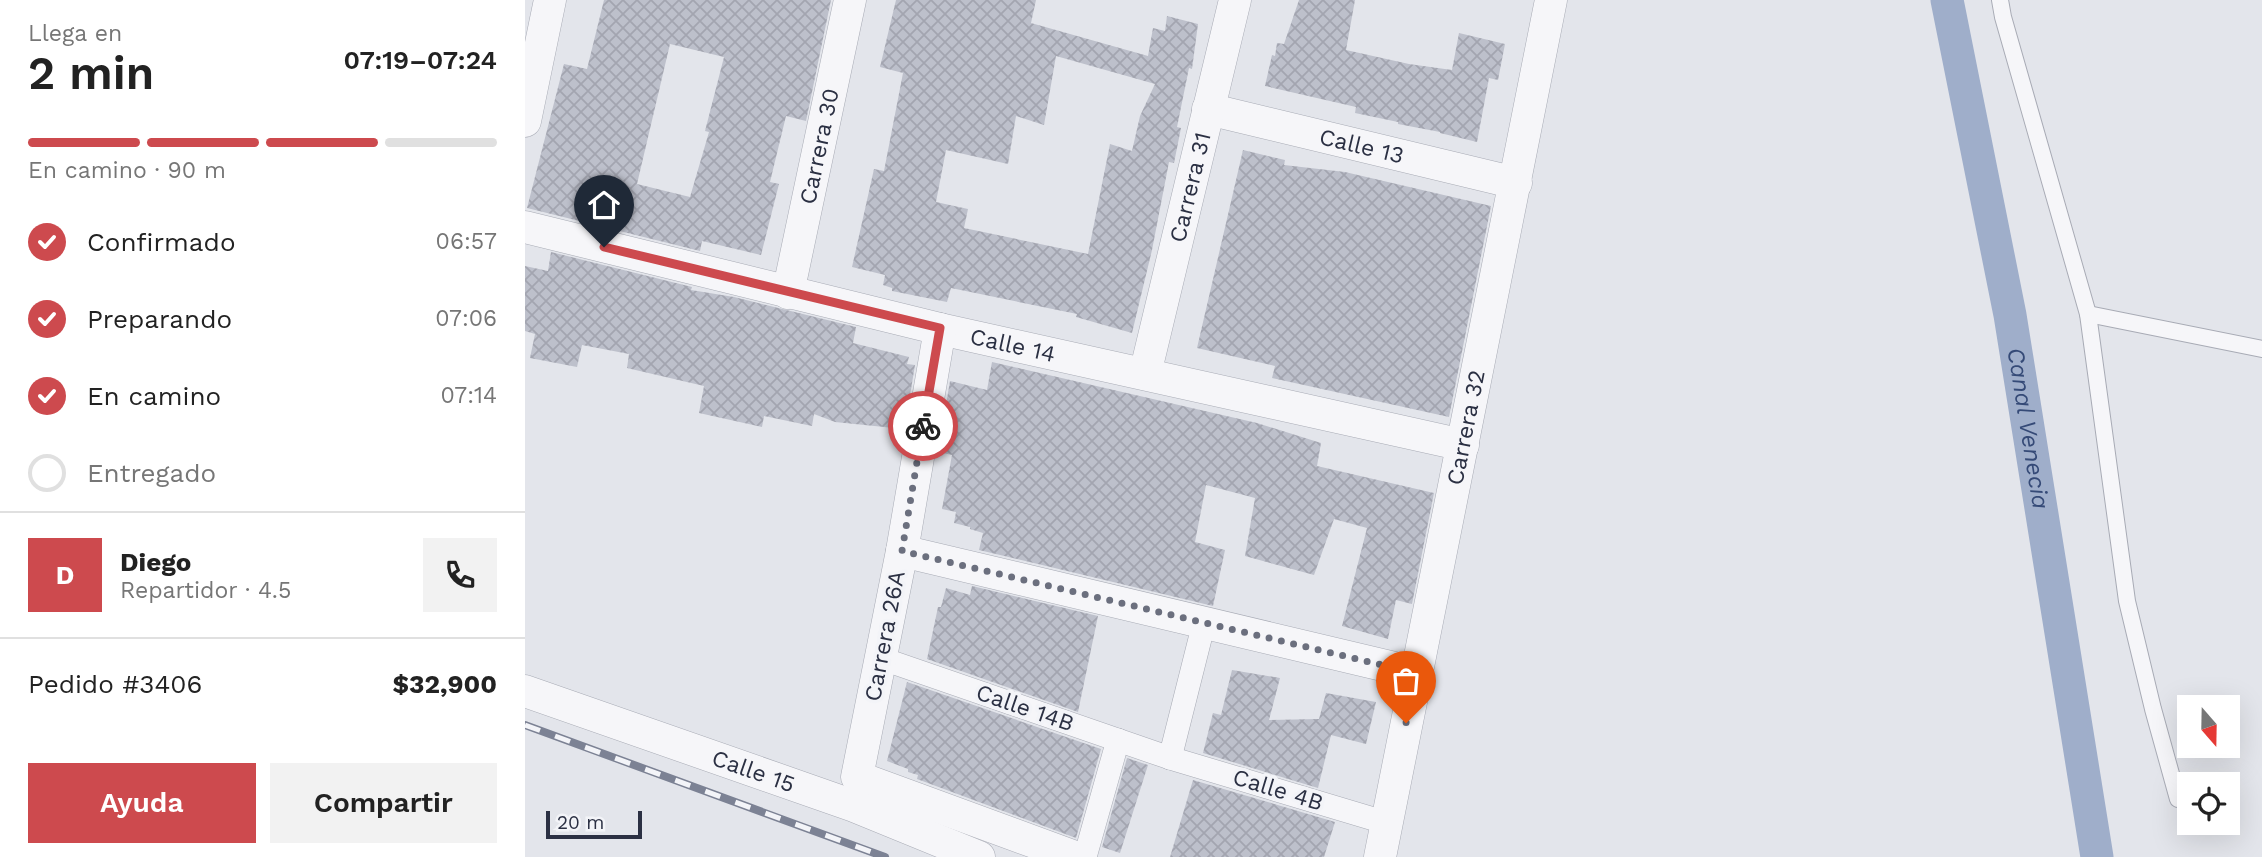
<!DOCTYPE html>
<html lang="es">
<head>
<meta charset="utf-8">
<style>
  body { margin:0; font-family:"Work Sans",sans-serif; background:#f2f2f2; color:#222; height:100vh; display:flex; flex-direction:column; font-size:26px; white-space:nowrap }
  * { box-sizing:border-box; margin:0 }
  p { font-size:23px; color:#767676 }
  .icon { flex:none; width:38px; height:38px; fill:none; stroke:currentColor; stroke-width:2; stroke-linecap:round; stroke-linejoin:round }
  .map { position:relative; flex:1; overflow:hidden }
  .drawer { display:flex; flex-direction:column; background:#fff; width:525px }
  .drawer>* { flex:none }
  .needle { width:46px; rotate:160deg }
  .buttons { position:absolute; left:1652px; top:695px; display:grid; gap:14px }
  .buttons a { display:grid; place-items:center; width:63px; height:63px; border-radius:0px; background:#fff; box-shadow:0 7px 28px #0002; font-size:35px }
  .scale { position:absolute; left:21px; bottom:18px; width:96px; box-sizing:border-box; padding-left:7px; border:4px solid #2b3043; border-top:0; font-size:19px; line-height:24px; white-space:nowrap; color:#2b3043; -webkit-text-stroke:5px #f3f4f8; paint-order:stroke }
  .pin { position:absolute; display:grid; place-items:center; width:60px; height:60px; color:#fff; margin:-72px -30px; border-radius:50% 50% 50% 0; rotate:-45deg; box-shadow:0 0 7px #0007 }
  .pin .icon { rotate:45deg }
  .courier { position:absolute; display:grid; place-items:center; width:70px; height:70px; margin:-35px; border:5px solid #cd4a4e; border-radius:50%; background:#fff; color:#222; box-shadow:0 2px 9px #0007 }
  .headline em { font-style:normal; font-weight:600 }
  .headline div { display:flex; flex-direction:column-reverse }
  .headline { display:flex; align-items:center; justify-content:space-between; height:119px; padding:0 28px }
  h1 { font-size:46px; font-weight:600; line-height:52px }
  .bar { display:grid; grid-template-columns:repeat(4,1fr); gap:10px 7px; align-content:center; height:84px; padding:0 28px }
  .bar i { height:9px; border-radius:5px; background:#e0e0e0 }
  .bar .current { background:#cd4a4e }
  .bar p { grid-column:span 4 }
  .line { display:flex; align-items:center; gap:18px; padding:0 28px; border-top:2px solid #e0e0e0 }
  .line div { flex:1 }
  .round { display:grid; place-items:center; flex:none; width:74px; height:74px; border-radius:0px; background:#f2f2f2 }
  ol { padding:0 28px; list-style:none }
  li { display:flex; align-items:center; gap:21px; height:77px }
  li p { margin-inline-start:auto }
  li .icon { padding:7px; border-radius:50%; background:#cd4a4e; color:#fff; stroke-width:4 }
  li:last-child { color:#767676 }
  li i { width:38px; height:38px; border:4px solid #e0e0e0; border-radius:50% }
  .button { display:flex; gap:14px; margin-top:auto; padding:14px 28px }
  .button a { flex:1; height:80px; border-radius:0px; background:#cd4a4e; color:#fff; font-size:28px; font-weight:600; line-height:80px; text-align:center }
  .button a+a { background:#f2f2f2; color:#222 }
  main { display:flex; flex:1; min-height:0 }
  .map>svg:first-child { display:block }
</style>
</head>
<body>
<main>
<section class="drawer">
<div class="headline"><div><h1>2 min</h1><p>Llega en</p></div><em>07:19–07:24</em></div>
<div class="bar"><i class="current"></i><i class="current"></i><i class="current"></i><i></i><p>En camino · 90 m</p></div>
<ol>
<li><svg class="icon" aria-label="check" viewBox="0 0 24 24"><path d="M5 12l5 5 9-10"/></svg>Confirmado<p>06:57</p></li>
<li><svg class="icon" aria-label="check" viewBox="0 0 24 24"><path d="M5 12l5 5 9-10"/></svg>Preparando<p>07:06</p></li>
<li><svg class="icon" aria-label="check" viewBox="0 0 24 24"><path d="M5 12l5 5 9-10"/></svg>En camino<p>07:14</p></li>
<li><i></i>Entregado</li>
</ol>
<div class="line" style="height:126px"><b class="round" style="background:#cd4a4e;color:#fff">D</b><div><b>Diego</b><p>Repartidor · 4.5</p></div><a class="round"><svg class="icon" aria-label="phone" viewBox="0 0 24 24"><path d="M5 4h4l2 5-3 2q2 4 5 5l2-3 5 2v4C11 20 4 13 5 4z"/></svg></a></div>
<div class="line" style="height:91px"><div>Pedido #3406</div><b>$32,900</b></div>
<div class="button"><a>Ayuda</a><a>Compartir</a></div>
</section>
<div class="map">
<svg width="1737" height="857" viewBox="0 0 1737 857">
  <defs>
    <pattern id="building-cross-hatch" width="8" height="8" patternUnits="userSpaceOnUse" patternTransform="scale(1.75)"><rect width="8" height="8" fill="#bdc0cb"/><path d="M0 0l8 8M0 8l8-8" fill="none" stroke="#a3a5b0"/></pattern>
  </defs>
  <rect width="100%" height="100%" fill="#e3e5eb"/>
  <g fill="none" stroke-linecap="round" stroke-linejoin="round">
    <path stroke="#9faeca" stroke-width="33" id="s1" d="M 1422,0 L 1485,315 L 1572,857"/>
  </g>
  <g fill="url(#building-cross-hatch)" fill-rule="evenodd">
    <path d="M 79,0 L 306,0 L 281,121 L 261,116 L 245,182 L 254,184 L 236,255 L 177,241 L 175,251 L 2,208 L 39,64 L 62,69 ZM 145,44 L 199,57 L 180,131 L 184,132 L 165,197 L 112,184 Z"/>
    <path d="M 371,0 L 511,0 L 506,23 L 623,56 L 628,28 L 640,31 L 642,16 L 673,24 L 667,69 L 664,68 L 652,127 L 656,128 L 649,163 L 644,162 L 627,250 L 607,333 L 551,317 L 552,314 L 426,288 L 422,302 L 367,291 L 367,288 L 358,285 L 360,275 L 327,267 L 349,169 L 359,171 L 378,73 L 355,67 ZM 531,56 L 630,84 L 615,116 L 607,151 L 585,144 L 563,254 L 439,228 L 443,209 L 411,202 L 421,150 L 483,164 L 491,116 L 519,125 Z"/>
    <path d="M 774,0 L 830,0 L 821,50 L 884,64 L 927,70 L 934,33 L 980,44 L 973,80 L 964,78 L 952,142 L 915,133 L 915,132 L 873,124 L 873,122 L 830,113 L 831,107 L 740,86 L 747,55 L 750,56 L 752,43 L 759,44 Z"/>
    <path d="M 718,150 L 760,160 L 759,165 L 820,172 L 966,206 L 924,417 L 747,378 L 750,366 L 672,348 Z"/>
    <path d="M 26,252 L 167,287 L 166,290 L 209,297 L 331,327 L 328,343 L 384,357 L 382,364 L 390,365 L 377,444 L 367,441 L 369,428 L 310,422 L 289,414 L 287,426 L 239,416 L 237,427 L 174,413 L 179,386 L 102,368 L 104,354 L 57,345 L 52,367 L 5,358 L 10,334 L 0,331 L 0,266 L 23,271 Z"/>
    <path d="M 467,362 L 732,423 L 796,443 L 792,466 L 909,493 L 887,604 L 871,600 L 863,639 L 817,626 L 842,528 L 809,519 L 789,575 L 720,556 L 730,498 L 681,485 L 670,542 L 700,550 L 688,606 L 454,550 L 458,533 L 445,529 L 445,527 L 429,523 L 431,512 L 417,509 L 427,455 L 413,452 L 425,381 L 462,390 Z"/>
    <path d="M 447,586 L 573,616 L 553,712 L 402,659 L 413,607 L 416,607 L 421,588 L 445,595 Z"/>
    <path d="M 707,670 L 755,678 L 744,720 L 794,719 L 801,693 L 851,702 L 841,744 L 806,735 L 793,788 L 678,753 L 688,713 L 696,715 Z"/>
    <path d="M 382,682 L 576,749 L 551,838 L 392,779 L 393,775 L 383,772 L 383,769 L 362,761 Z"/>
    <path d="M 602,758 L 623,765 L 595,853 L 577,847 Z"/>
    <path d="M 668,780 L 810,822 L 799,857 L 645,857 Z"/>
  </g>
  <g fill="none" stroke-linecap="round" stroke-linejoin="round">
    <defs>
      <g id="service">
        <path d="M 1475,0 L 1478,17 L 1563,314 L 1602,601 L 1628,709 L 1653,799"/>
        <path d="M 1563,314 L 1737,349"/>
      </g>
      <g id="pedestrian">
        <path d="M 355,658 L 645,758 L 862,823"/>
        <path d="M 645,758 L 679,623"/>
        <path d="M 560,857 L 593,740"/>
      </g>
      <g id="minor">
        <path id="s2" d="M 683,109 L 991,183"/>
        <path d="M 0,121 L 25,0"/>
        <path id="s3" d="M 0,227 L 415,329 L 938,445"/>
        <path id="s4" d="M 263,293 L 325,0"/>
        <path d="M 415,329 L 377,551 L 332,777 L 550,857"/>
        <path id="s5" d="M 620,374 L 710,0"/>
        <path d="M 377,551 L 891,673"/>
        <path id="s6" d="M 0,691 L 329,806 L 454,857"/>
        <path id="s7" d="M 855,857 L 1026,0"/>
      </g>
    </defs>
    <use href="#service" stroke="#a8abb5" stroke-width="18"/>
    <use href="#pedestrian" stroke="#a8abb5" stroke-width="24"/>
    <use href="#minor" stroke="#a8abb5" stroke-width="33"/>
    <use href="#service" stroke="#f6f6f9" stroke-width="16"/>
    <use href="#pedestrian" stroke="#f6f6f9" stroke-width="23"/>
    <use href="#minor" stroke="#f6f6f9" stroke-width="32"/>
    <defs>
      <path id="rail" d="M 0,725 L 360,857"/>
    </defs>
    <use href="#rail" stroke="#7c8294" stroke-width="8"/>
    <use href="#rail" stroke="#f3f4f8" stroke-width="5" stroke-dasharray="16" stroke-linecap="butt"/>
  </g>
  <g fill="none" stroke-linecap="round" stroke-linejoin="round">
    <path stroke="#6b6f7e" stroke-width="7" stroke-dasharray="0 12.6" d="M 398,426 L 377,551 L 891,673 L 881,723"/>
    <path stroke="#cd4a4e" stroke-width="9" d="M 79,247 L 415,328 L 398,426"/>
  </g>
  <g text-anchor="middle" dominant-baseline="central" stroke-width="7" stroke-linejoin="round" paint-order="stroke">
    <g font-size="23" fill="#2b3043" stroke="#f3f4f8">
      <text stroke="none"><textPath href="#s4" startOffset="150">Carrera 30</textPath></text>
      <text stroke="none"><textPath href="#s2" startOffset="158">Calle 13</textPath></text>
      <text stroke="none"><textPath href="#s5" startOffset="192">Carrera 31</textPath></text>
      <text stroke="none"><textPath href="#s3" startOffset="502">Calle 14</textPath></text>
      <text stroke="none"><textPath href="#s7" startOffset="438">Carrera 32</textPath></text>
      <text transform="translate(360 636) rotate(-79)">Carrera 26A</text>
      <text transform="translate(500 708) rotate(19)">Calle 14B</text>
      <text stroke="none"><textPath href="#s6" startOffset="242">Calle 15</textPath></text>
      <text transform="translate(753 790) rotate(17)">Calle 4B</text>
    </g>
    <g font-size="24" font-style="italic" fill="#354a77" stroke="#f3f4f8">
      <text stroke="none"><textPath href="#s1" startOffset="436">Canal Venecia</textPath></text>
    </g>
  </g>
</svg>
<div class="buttons">
<a><svg class="needle" viewBox="-14 -14 28 28"><path d="M0-13l5 13h-10z" fill="#e53935"/><path d="M0 13l5-13h-10z" fill="#767676"/></svg></a>
<a><svg class="icon" aria-label="locate" viewBox="0 0 24 24"><circle cx="12" cy="12" r="6"/><path d="M12 2v4M12 18v4M2 12h4M18 12h4"/></svg></a>
</div>
<div class="scale">20 m</div>
<div class="pin" style="left:881px;top:723px;background:#ea580c"><svg class="icon" aria-label="bag" viewBox="0 0 24 24"><path d="M5 8h14l-1 12H6zM9 8a3 3 0 0 1 6 0"/></svg></div>
<div class="pin" style="left:79px;top:247px;background:#1f2937"><svg class="icon" aria-label="home" viewBox="0 0 24 24"><path d="M3 11l9-7 9 7M6 9v11h12V9"/></svg></div>
<div class="courier" style="left:398px;top:426px"><svg class="icon" aria-label="bike" viewBox="0 0 24 24"><circle cx="6" cy="16" r="4"/><circle cx="18" cy="16" r="4"/><path d="M6 16l4-8h5l3 8M10 8l3 8H6M13 5h3"/></svg></div>
</div>
</main>
</body>
</html>
